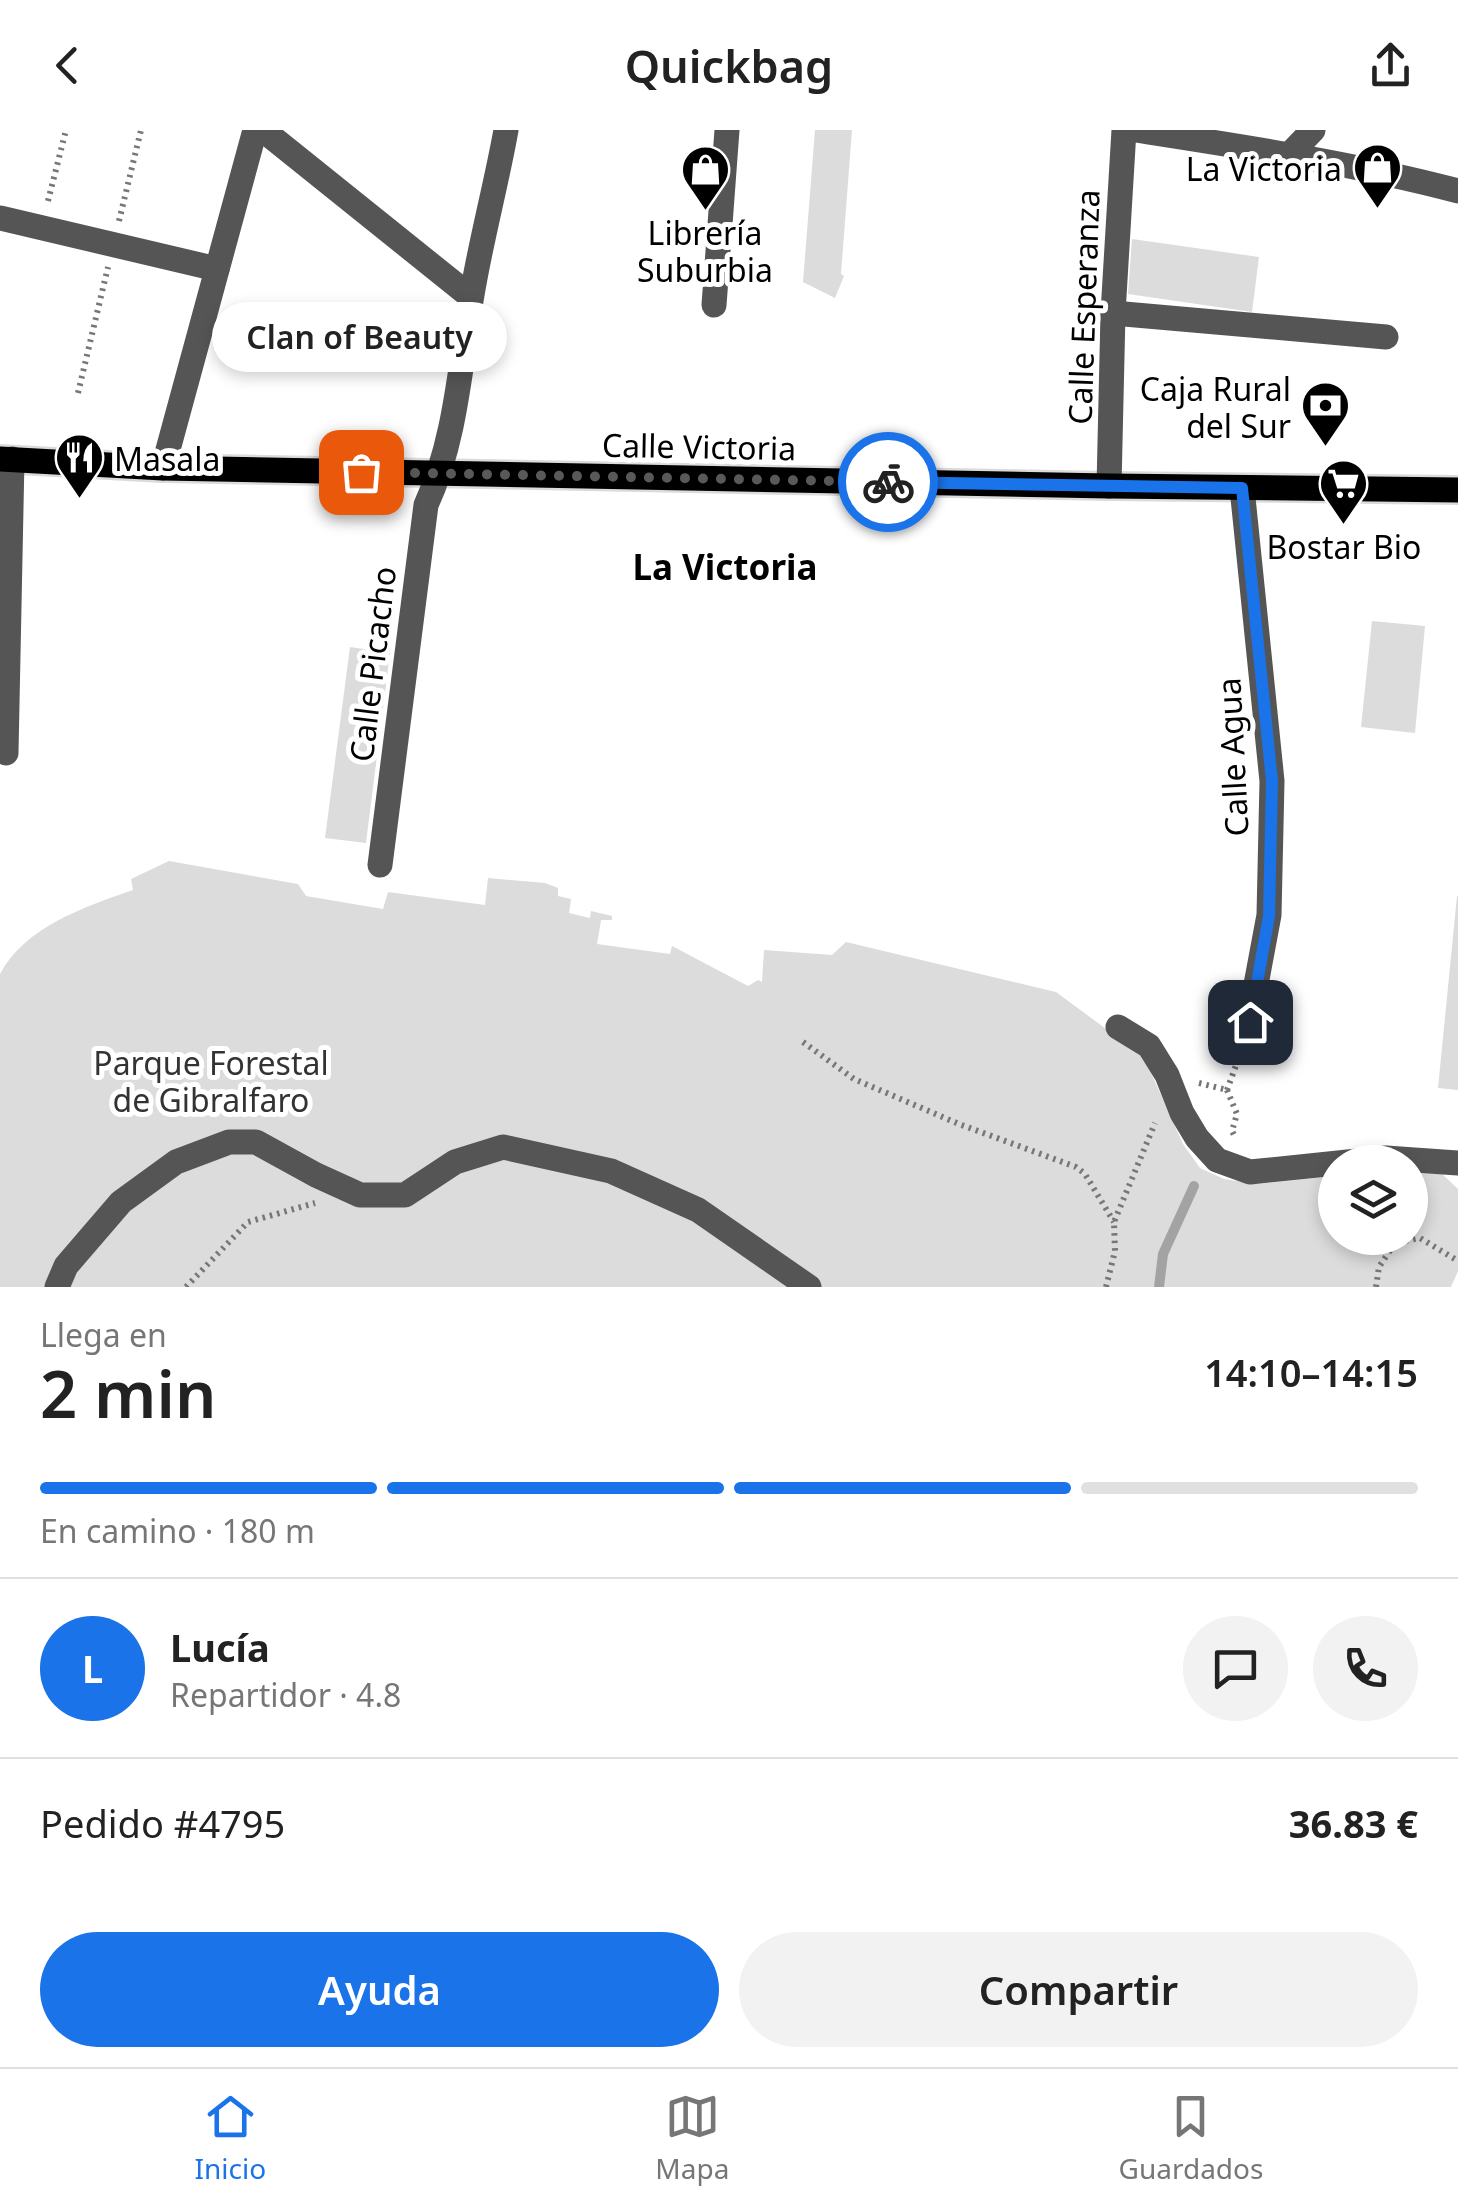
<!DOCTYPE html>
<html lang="es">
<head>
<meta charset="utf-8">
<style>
  body { margin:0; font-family:"Noto Sans",sans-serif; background:#f2f2f2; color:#222; height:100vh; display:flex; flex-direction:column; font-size:38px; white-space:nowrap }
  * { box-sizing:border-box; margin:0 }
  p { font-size:32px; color:#767676 }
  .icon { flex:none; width:55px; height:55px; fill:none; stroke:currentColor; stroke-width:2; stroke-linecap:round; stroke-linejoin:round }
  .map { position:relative; height:1157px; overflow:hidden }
  .drawer { display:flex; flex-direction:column; background:#fff; flex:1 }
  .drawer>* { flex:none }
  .tools { position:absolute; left:1318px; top:1015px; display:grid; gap:20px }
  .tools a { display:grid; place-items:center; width:110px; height:110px; border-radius:50%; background:#fff; box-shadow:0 5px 15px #0003; font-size:50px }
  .pin { position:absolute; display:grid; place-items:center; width:85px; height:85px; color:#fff; margin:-42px; border-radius:20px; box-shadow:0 5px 15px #0006 }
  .courier { position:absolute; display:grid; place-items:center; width:100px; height:100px; margin:-50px; border:8px solid #1a73e8; border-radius:50%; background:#fff; color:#222; box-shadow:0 2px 12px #0007 }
  .bubble { position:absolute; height:70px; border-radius:35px; background:#fff; box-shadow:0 5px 15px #0003; font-size:32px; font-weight:600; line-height:70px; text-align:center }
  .headline em { font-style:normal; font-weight:600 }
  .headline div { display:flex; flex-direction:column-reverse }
  .headline { display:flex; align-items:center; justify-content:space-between; height:170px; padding:0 40px }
  h1 { font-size:65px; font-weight:600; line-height:75px }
  .bar { display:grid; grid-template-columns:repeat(4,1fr); gap:15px 10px; align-content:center; height:120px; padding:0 40px }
  .bar i { height:12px; border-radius:8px; background:#e0e0e0 }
  .bar .on { background:#1a73e8 }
  .bar p { grid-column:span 4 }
  .line { display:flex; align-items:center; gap:25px; padding:0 40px; border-top:2px solid #e0e0e0 }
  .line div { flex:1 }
  .round { display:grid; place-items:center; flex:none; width:105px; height:105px; border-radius:52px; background:#f2f2f2 }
  .primary-button { display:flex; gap:20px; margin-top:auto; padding:20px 40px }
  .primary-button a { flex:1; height:115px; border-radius:60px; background:#1a73e8; color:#fff; font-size:40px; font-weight:600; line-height:115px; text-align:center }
  .primary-button a+a { background:#f2f2f2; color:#222 }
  header { display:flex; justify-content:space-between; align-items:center; height:130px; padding:0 40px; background:#fff; font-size:45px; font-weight:600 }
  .tabs { display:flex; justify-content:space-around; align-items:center; height:140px; border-top:2px solid #e0e0e0; background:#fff; font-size:28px; color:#767676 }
  .tabs a { display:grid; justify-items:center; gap:5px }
  .tabs .on { color:#1a73e8 }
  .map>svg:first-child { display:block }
</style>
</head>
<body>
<header><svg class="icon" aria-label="back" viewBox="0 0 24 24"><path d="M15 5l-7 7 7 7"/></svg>Quickbag<svg class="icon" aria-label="share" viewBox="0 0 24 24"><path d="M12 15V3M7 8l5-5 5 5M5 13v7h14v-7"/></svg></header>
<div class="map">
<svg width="1458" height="1157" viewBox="0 0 1458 1157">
  <rect width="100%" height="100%" fill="#fff"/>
  <g fill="#dcdcdc">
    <path d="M 815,0 L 852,0 L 841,144 L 844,146 L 835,168 L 803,152 Z"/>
    <path d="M 1132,109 L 1259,127 L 1252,182 L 1128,164 Z"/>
    <path d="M 1372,491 L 1425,496 L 1415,603 L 1361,597 Z"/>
    <path d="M 350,517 L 390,523 L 366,713 L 325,708 Z"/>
    <path d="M 169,731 L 298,754 L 306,766 L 383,779 L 388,762 L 485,775 L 488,748 L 545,753 L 558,758 L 558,766 L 571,769 L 569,783 L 590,788 L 591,781 L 612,786 L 612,790 L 601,790 L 597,814 L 670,824 L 672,816 L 748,856 L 758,850 L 762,852 L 764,820 L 832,825 L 846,812 L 1056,862 L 1144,927 L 1183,1014 L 1200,1038 L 1224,1049 L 1257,1054 L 1335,1046 L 1335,1108 L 1410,1108 L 1410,1040 L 1440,1042 L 1458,1059 L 1458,1141 L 1451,1157 L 0,1157 L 0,844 C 25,797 84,777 133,760 L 131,749 Z"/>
    <path d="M 1457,766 L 1458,766 L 1458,960 L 1438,958 Z"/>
  </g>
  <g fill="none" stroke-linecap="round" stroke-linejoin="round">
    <path stroke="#a3a3a3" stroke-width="10" d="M 1159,1157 L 1163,1124 L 1194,1056"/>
    <defs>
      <path id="major" d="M 0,329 L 163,338 L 1109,356 L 1458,360"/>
    </defs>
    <use href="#major" stroke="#dbdbdb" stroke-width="30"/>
    <g stroke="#777" stroke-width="6" stroke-dasharray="2.5 5" stroke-linecap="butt">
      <path d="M 48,71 L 66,0"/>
      <path d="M 119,91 L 141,0"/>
      <path d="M 78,263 L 108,137"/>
      <path d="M 803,912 L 854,949 L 959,994 L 1076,1037 L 1085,1044 L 1114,1092"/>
      <path d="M 1199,953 L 1227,960"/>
      <path d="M 1227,960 L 1237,984 L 1232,1001 L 1234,1005"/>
      <path d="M 1227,960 L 1242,919"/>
      <path d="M 186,1157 L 248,1092 L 315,1073"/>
      <path d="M 1106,1157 L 1115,1121 L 1114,1092 L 1155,993"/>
      <path d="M 1376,1157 L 1379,1137 L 1395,1113 L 1420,1108 L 1458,1131"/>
    </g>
    <g stroke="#555" stroke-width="25">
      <path d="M 263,0 L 471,167"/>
      <path d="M 1135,0 C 1244,17 1352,33 1458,61"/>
      <path d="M 1290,24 L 1313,0"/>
      <path d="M 0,88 L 217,139"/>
      <path d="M 714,175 L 727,0"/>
      <path d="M 1113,183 L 1386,207"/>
      <path d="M 163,338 L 255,0"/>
      <path d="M 1109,356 L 1113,183 L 1124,0"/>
      <path d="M 1242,358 L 1272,651 L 1269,785 L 1249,892"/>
      <path d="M 6,623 L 12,329"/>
      <path d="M 380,735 L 426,375 C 456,310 460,235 472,165 C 481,110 496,56 506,0"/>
      <path d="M 1118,897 L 1149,916 L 1167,945 L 1182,983 L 1197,1008 L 1217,1030 L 1250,1042 L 1386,1028 L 1458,1033"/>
      <path d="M 57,1157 L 66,1136 L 121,1072 L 176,1032 L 229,1012 L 256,1012 L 316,1045 L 360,1065 L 405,1065 L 455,1032 L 503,1017 L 611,1041 L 698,1080 L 809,1157"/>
    </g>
    <use href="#major" stroke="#000" stroke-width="25"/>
  </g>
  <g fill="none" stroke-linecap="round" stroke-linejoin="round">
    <path stroke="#595959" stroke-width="10" stroke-dasharray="0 18" d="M 361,342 L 888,352"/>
    <path stroke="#1a73e8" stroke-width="12" d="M 888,352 L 1242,358 L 1272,651 L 1269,786 L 1250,892"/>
  </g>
  <defs>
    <symbol id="shop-pin" viewBox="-11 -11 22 30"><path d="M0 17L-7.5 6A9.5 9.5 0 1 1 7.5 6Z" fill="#000" stroke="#fff"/><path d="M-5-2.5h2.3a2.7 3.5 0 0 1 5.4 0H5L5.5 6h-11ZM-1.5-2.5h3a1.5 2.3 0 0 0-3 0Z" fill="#fff"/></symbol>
    <symbol id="bank-pin" viewBox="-11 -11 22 30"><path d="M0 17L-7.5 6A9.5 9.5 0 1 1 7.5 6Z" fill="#000" stroke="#fff"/><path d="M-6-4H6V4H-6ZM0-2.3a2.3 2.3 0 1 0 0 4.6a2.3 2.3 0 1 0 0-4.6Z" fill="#fff"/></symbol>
    <symbol id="restaurant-pin" viewBox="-11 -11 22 30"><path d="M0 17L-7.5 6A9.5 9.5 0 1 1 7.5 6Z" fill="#000" stroke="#fff"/><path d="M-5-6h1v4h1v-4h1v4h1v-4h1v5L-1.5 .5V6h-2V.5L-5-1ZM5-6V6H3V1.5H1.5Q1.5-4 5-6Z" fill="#fff"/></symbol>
    <symbol id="supermarket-pin" viewBox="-11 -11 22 30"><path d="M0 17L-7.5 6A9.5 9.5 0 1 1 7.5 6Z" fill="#000" stroke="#fff"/><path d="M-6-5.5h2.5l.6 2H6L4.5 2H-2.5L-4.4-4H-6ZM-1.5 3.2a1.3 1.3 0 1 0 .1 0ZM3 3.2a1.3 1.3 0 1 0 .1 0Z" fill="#fff"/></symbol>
  </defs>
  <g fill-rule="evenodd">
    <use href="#shop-pin" x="1350" y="10" width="55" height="75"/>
    <use href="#shop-pin" x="678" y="12" width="55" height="75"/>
    <use href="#bank-pin" x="1298" y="248" width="55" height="75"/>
    <use href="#restaurant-pin" x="52" y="300" width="55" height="75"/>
    <use href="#supermarket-pin" x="1316" y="326" width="55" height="75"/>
  </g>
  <g text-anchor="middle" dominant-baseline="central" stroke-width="10" stroke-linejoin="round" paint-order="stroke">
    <g font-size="32" fill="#000" stroke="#fff" text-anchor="end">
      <text x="1342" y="38">La Victoria</text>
      <text x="705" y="102" text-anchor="middle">Librería<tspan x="705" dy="37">Suburbia</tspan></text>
      <text x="1291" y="258">Caja Rural<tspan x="1291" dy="37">del Sur</tspan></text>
      <text x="114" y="328" text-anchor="start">Masala</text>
      <text x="1344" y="416" text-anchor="middle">Bostar Bio</text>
    </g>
    <g font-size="32" fill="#000" stroke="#fff">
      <text transform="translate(1083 177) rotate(-88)">Calle Esperanza</text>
      <text transform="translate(699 316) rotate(1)">Calle Victoria</text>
      <text transform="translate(372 534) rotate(-83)">Calle Picacho</text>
      <text transform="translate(1232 627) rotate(-93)">Calle Agua</text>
    </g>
    <g font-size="32" fill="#333" stroke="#fff">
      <text x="211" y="932">Parque Forestal<tspan x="211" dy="37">de Gibralfaro</tspan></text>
    </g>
    <g font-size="35" font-weight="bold" fill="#000" stroke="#fff">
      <text x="725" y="436">La Victoria</text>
    </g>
  </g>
</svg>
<div class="tools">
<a><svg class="icon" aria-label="layers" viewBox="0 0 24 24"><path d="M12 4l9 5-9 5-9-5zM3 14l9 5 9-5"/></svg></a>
</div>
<div class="pin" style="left:361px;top:342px;background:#ea580c"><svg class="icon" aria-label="bag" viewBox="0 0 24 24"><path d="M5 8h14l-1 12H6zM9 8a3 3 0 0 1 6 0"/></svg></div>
<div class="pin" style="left:1250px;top:892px;background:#1f2937"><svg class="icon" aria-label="home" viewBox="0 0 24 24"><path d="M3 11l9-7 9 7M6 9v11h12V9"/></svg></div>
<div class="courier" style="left:888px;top:352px"><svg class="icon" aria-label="bike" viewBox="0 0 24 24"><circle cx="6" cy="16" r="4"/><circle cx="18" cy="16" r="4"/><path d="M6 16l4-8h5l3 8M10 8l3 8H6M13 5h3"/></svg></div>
<div class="bubble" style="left:212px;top:172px;width:295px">Clan of Beauty</div>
</div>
<section class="drawer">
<div class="headline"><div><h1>2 min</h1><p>Llega en</p></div><em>14:10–14:15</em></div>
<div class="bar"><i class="on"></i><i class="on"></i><i class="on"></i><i></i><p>En camino · 180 m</p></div>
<div class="line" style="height:180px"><b class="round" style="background:#1a73e8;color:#fff">L</b><div><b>Lucía</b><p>Repartidor · 4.8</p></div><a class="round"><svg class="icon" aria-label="chat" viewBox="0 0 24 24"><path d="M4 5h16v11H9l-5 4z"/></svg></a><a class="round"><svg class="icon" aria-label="phone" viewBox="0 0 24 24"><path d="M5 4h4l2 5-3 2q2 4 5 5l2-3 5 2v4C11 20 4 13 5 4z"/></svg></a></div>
<div class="line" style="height:130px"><div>Pedido #4795</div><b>36.83 €</b></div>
<div class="primary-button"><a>Ayuda</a><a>Compartir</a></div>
</section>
<nav class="tabs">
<a class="on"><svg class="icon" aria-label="home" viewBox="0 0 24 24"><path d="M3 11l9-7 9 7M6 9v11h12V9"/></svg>Inicio</a>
<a><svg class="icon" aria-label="map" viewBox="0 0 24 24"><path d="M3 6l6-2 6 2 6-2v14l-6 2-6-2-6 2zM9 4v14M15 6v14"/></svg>Mapa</a>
<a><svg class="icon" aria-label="saved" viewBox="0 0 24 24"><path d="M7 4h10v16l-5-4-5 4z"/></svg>Guardados</a>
</nav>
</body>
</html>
